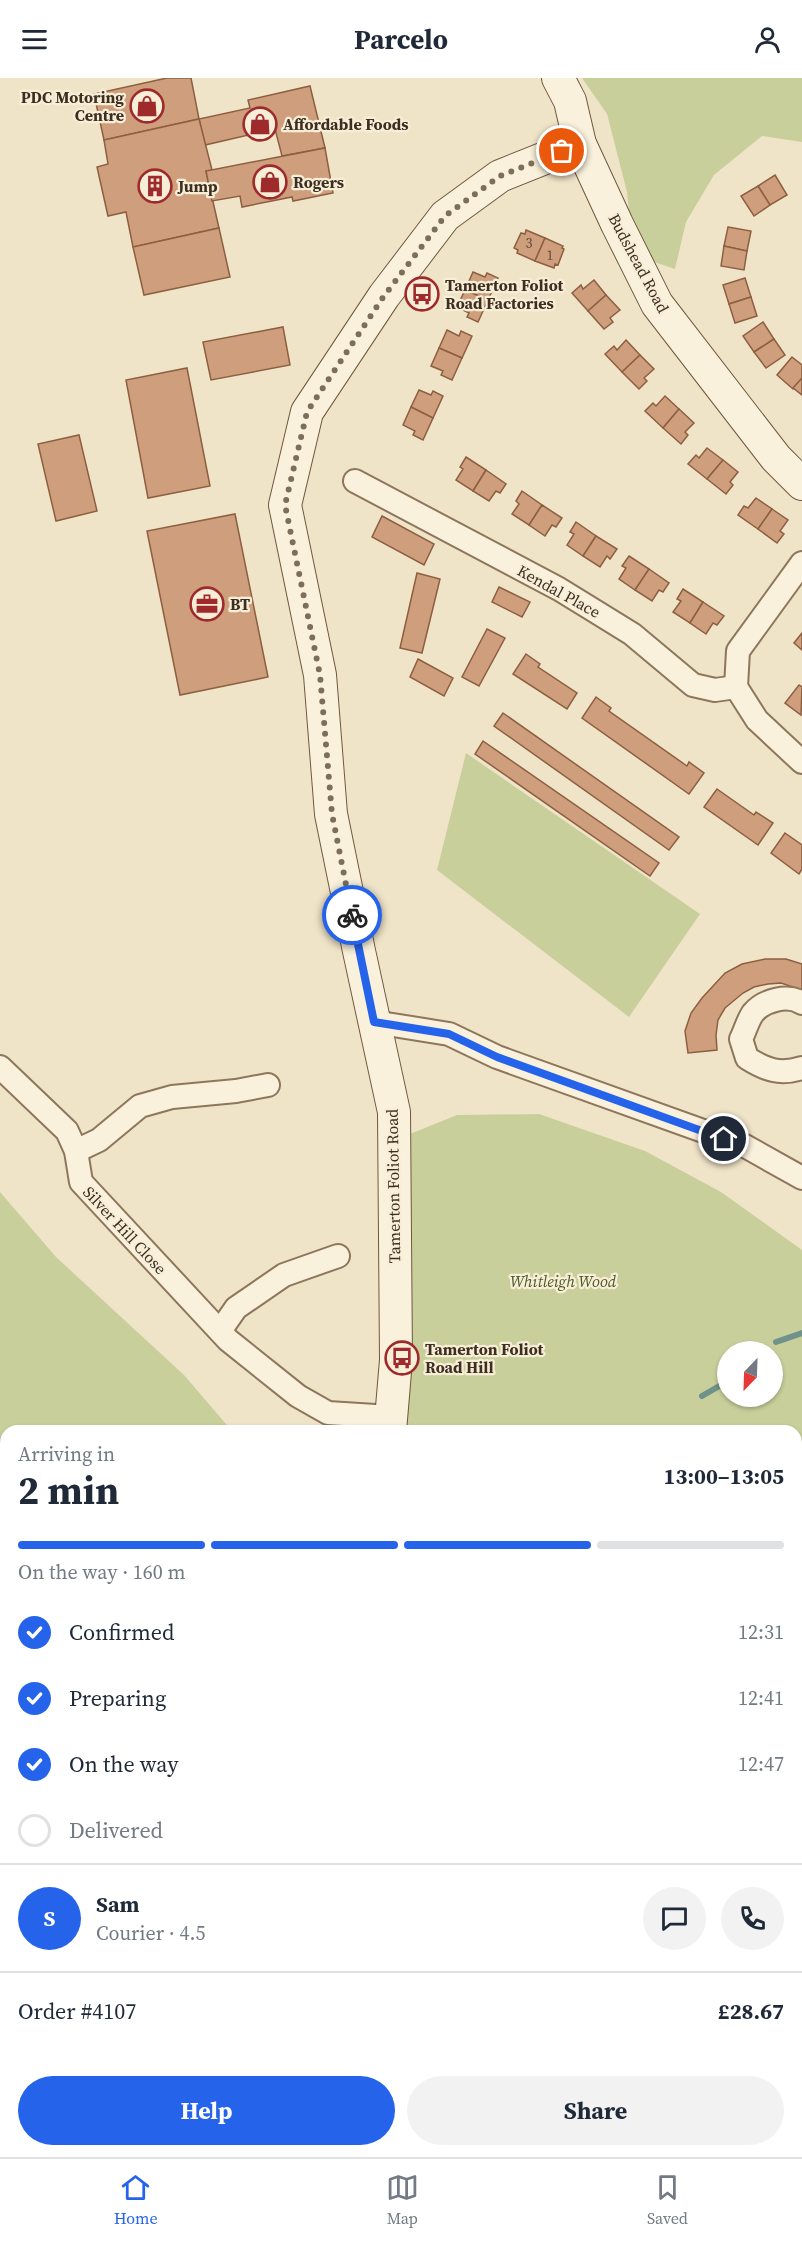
<!DOCTYPE html>
<html lang="en">
<head>
<meta charset="utf-8">
<style>
  body { margin:0; font-family:"Source Serif 4",serif; background:#f2f2f3; color:#1f2937; height:100vh; display:flex; flex-direction:column; font-size:22px; white-space:nowrap }
  * { box-sizing:border-box; margin:0 }
  p { font-size:20px; color:#747a83 }
  .icon { flex:none; width:33px; height:33px; fill:none; stroke:currentColor; stroke-width:2; stroke-linecap:round; stroke-linejoin:round }
  .map { position:relative; flex:1; overflow:hidden }
  .side { position:absolute; left:0px; top:1347px; width:802px; height:732px; display:flex; flex-direction:column; background:#fff; border-radius:18px 18px 0 0; box-shadow:0 2px 4px #0004 }
  .side>* { flex:none }
  .needle { width:39px; rotate:203deg }
  .fabs { position:absolute; left:717px; top:1263px; display:grid; gap:12px }
  .fabs a { display:grid; place-items:center; width:66px; height:66px; border-radius:50%; background:#fff; box-shadow:0 2px 4px #0004; font-size:30px }
  .pin { position:absolute; display:grid; place-items:center; width:51px; height:51px; color:#fff; margin:-26px; border:3px solid #fff; border-radius:50%; box-shadow:0 2px 6px #0007 }
  .courier { position:absolute; display:grid; place-items:center; width:60px; height:60px; margin:-30px; border:4px solid #2563eb; border-radius:50%; background:#fff; color:#222; box-shadow:0 2px 8px #0007 }
  .head em { font-style:normal; font-weight:700 }
  .head div { display:flex; flex-direction:column-reverse }
  .head { display:flex; align-items:center; justify-content:space-between; height:102px; padding:0 18px }
  h1 { font-size:39px; font-weight:700; line-height:45px }
  .bar { display:grid; grid-template-columns:repeat(4,1fr); gap:9px 6px; align-content:center; height:72px; padding:0 18px }
  .bar i { height:8px; border-radius:4px; background:#e0e1e3 }
  .bar .on { background:#2563eb }
  .bar p { grid-column:span 4 }
  .line { display:flex; align-items:center; gap:15px; padding:0 18px; border-top:2px solid #e0e1e3 }
  .line div { flex:1 }
  .round { display:grid; place-items:center; flex:none; width:63px; height:63px; border-radius:32px; background:#f2f2f3 }
  ol { padding:0 18px; list-style:none }
  li { display:flex; align-items:center; gap:18px; height:66px }
  li p { margin-inline-start:auto }
  li .icon { padding:6px; border-radius:50%; background:#2563eb; color:#fff; stroke-width:4 }
  li:last-child { color:#747a83 }
  li i { width:33px; height:33px; border:3px solid #e0e1e3; border-radius:50% }
  .button { display:flex; gap:12px; margin-top:auto; padding:12px 18px }
  .button a { flex:1; height:69px; border-radius:36px; background:#2563eb; color:#fff; font-size:24px; font-weight:700; line-height:69px; text-align:center }
  .button a+a { background:#f2f2f3; color:#1f2937 }
  header { display:flex; justify-content:space-between; align-items:center; height:78px; padding:0 18px; background:#fff; font-size:27px; font-weight:700 }
  .tab-bar { display:flex; justify-content:space-around; align-items:center; height:84px; border-top:2px solid #e0e1e3; background:#fff; font-size:16px; color:#747a83 }
  .tab-bar a { display:grid; justify-items:center; gap:3px }
  .tab-bar .on { color:#2563eb }
  .map>svg:first-child { display:block }
</style>
</head>
<body>
<header><svg class="icon" aria-label="menu" viewBox="0 0 24 24"><path d="M4 6h16M4 12h16M4 18h16"/></svg>Parcelo<svg class="icon" aria-label="person" viewBox="0 0 24 24"><circle cx="12" cy="8" r="4"/><path d="M4 21q1-7 8-7t8 7"/></svg></header>
<div class="map">
<svg width="802" height="2079" viewBox="0 0 802 2079">
  <rect width="100%" height="100%" fill="#f0e4c8"/>
  <g fill="#c9cf9b" fill-rule="evenodd">
    <path d="M 582,0 L 802,0 L 802,64 L 762,58 L 714,97 L 686,144 L 675,191 L 633,177 L 627,114 L 607,36 Z"/>
    <path d="M 466,675 L 700,836 L 629,939 L 437,792 Z"/>
    <path d="M 539,1036 L 645,1073 L 721,1114 L 802,1172 L 802,2050 L 796,2049 L 796,1353 L 402,1353 L 411,1227 L 410,1056 L 457,1037 ZM 728,1274 L 772,1274 L 772,1318 L 728,1318 Z"/>
    <path d="M 0,1114 L 56,1179 L 184,1297 L 232,1353 L 6,1353 L 6,1413 L 0,1409 Z"/>
  </g>
  <g fill="none" stroke-linecap="round" stroke-linejoin="round">
    <g stroke="#6f938a" stroke-width="6">
      <path d="M 776,1264 L 802,1255"/>
      <path d="M 702,1318 L 728,1303"/>
      <path d="M 0,1410 L 6,1416"/>
      <path d="M 796,2033 L 802,2037"/>
    </g>
  </g>
  <g fill="#cf9f7d" stroke="#8d5f41" stroke-width="1.5">
    <path d="M 167,0 L 191,0 L 199,41 L 104,62 L 94,16 Z"/>
    <path d="M 310,8 L 325,70 L 282,78 L 275,51 L 205,67 L 199,41 L 250,30 L 248,22 Z"/>
    <path d="M 199,41 L 212,92 L 206,93 L 219,150 L 133,169 L 126,134 L 108,138 L 97,89 L 108,86 L 104,62 Z"/>
    <path d="M 325,70 L 333,115 L 293,123 L 292,119 L 242,129 L 240,118 L 212,123 L 206,93 Z"/>
    <path d="M 775,97 L 787,117 L 770,127 L 758,108 Z"/>
    <path d="M 758,108 L 770,127 L 754,138 L 741,118 Z"/>
    <path d="M 728,149 L 751,153 L 747,173 L 724,168 Z"/>
    <path d="M 219,150 L 230,199 L 144,217 L 133,169 Z"/>
    <path d="M 526,152 L 545,160 L 535,183 L 517,175 L 518,172 L 514,170 L 521,155 L 525,156 Z"/>
    <path d="M 545,160 L 563,168 L 562,170 L 564,171 L 558,187 L 555,186 L 554,190 L 535,183 Z"/>
    <path d="M 724,168 L 747,173 L 744,192 L 721,188 Z"/>
    <path d="M 473,194 L 485,199 L 487,195 L 498,200 L 488,222 L 465,212 Z"/>
    <path d="M 745,200 L 751,219 L 729,226 L 723,207 Z"/>
    <path d="M 594,202 L 606,217 L 588,233 L 572,215 L 581,207 L 583,211 Z"/>
    <path d="M 465,212 L 488,222 L 478,244 L 467,239 L 469,235 L 457,229 Z"/>
    <path d="M 606,217 L 620,232 L 610,240 L 613,244 L 604,251 L 588,233 Z"/>
    <path d="M 751,219 L 757,238 L 735,245 L 729,226 Z"/>
    <path d="M 763,244 L 774,261 L 754,274 L 743,258 Z"/>
    <path d="M 283,249 L 290,287 L 211,302 L 203,264 Z"/>
    <path d="M 447,252 L 459,258 L 461,253 L 472,258 L 462,280 L 439,270 Z"/>
    <path d="M 774,261 L 785,277 L 766,290 L 754,274 Z"/>
    <path d="M 626,262 L 640,277 L 622,294 L 605,276 L 614,268 L 617,272 Z"/>
    <path d="M 439,270 L 462,280 L 452,302 L 441,297 L 443,293 L 431,288 Z"/>
    <path d="M 640,277 L 654,291 L 644,300 L 647,303 L 639,311 L 622,294 Z"/>
    <path d="M 792,279 L 802,287 L 802,300 L 793,311 L 777,297 Z"/>
    <path d="M 187,290 L 210,408 L 148,420 L 126,302 Z"/>
    <path d="M 802,300 L 802,317 L 793,310 Z"/>
    <path d="M 419,312 L 431,317 L 433,313 L 443,318 L 433,340 L 411,329 Z"/>
    <path d="M 665,318 L 679,331 L 663,350 L 645,333 L 653,325 L 656,328 Z"/>
    <path d="M 411,329 L 433,340 L 423,362 L 413,357 L 415,353 L 403,347 Z"/>
    <path d="M 679,331 L 694,345 L 685,354 L 688,357 L 681,366 L 663,350 Z"/>
    <path d="M 79,357 L 97,433 L 56,443 L 38,366 Z"/>
    <path d="M 707,370 L 723,382 L 707,401 L 688,386 L 696,377 L 699,380 Z"/>
    <path d="M 466,379 L 486,392 L 473,413 L 456,402 L 463,391 L 460,389 Z"/>
    <path d="M 723,382 L 738,394 L 730,404 L 733,407 L 726,416 L 707,401 Z"/>
    <path d="M 486,392 L 506,406 L 500,415 L 496,413 L 489,423 L 473,413 Z"/>
    <path d="M 522,413 L 542,427 L 529,447 L 512,436 L 519,426 L 516,423 Z"/>
    <path d="M 756,420 L 772,431 L 758,451 L 738,437 L 744,428 L 748,430 Z"/>
    <path d="M 542,427 L 562,440 L 556,449 L 552,447 L 545,458 L 529,447 Z"/>
    <path d="M 772,431 L 788,442 L 780,453 L 784,456 L 777,465 L 758,451 Z"/>
    <path d="M 235,436 L 268,599 L 180,617 L 147,453 Z"/>
    <path d="M 382,438 L 434,466 L 424,487 L 372,459 Z"/>
    <path d="M 576,444 L 596,458 L 583,478 L 567,467 L 574,456 L 570,454 Z"/>
    <path d="M 596,458 L 617,471 L 610,481 L 607,478 L 600,489 L 583,478 Z"/>
    <path d="M 629,478 L 649,491 L 635,512 L 619,501 L 626,490 L 622,488 Z"/>
    <path d="M 649,491 L 669,505 L 663,514 L 659,512 L 652,523 L 635,512 Z"/>
    <path d="M 417,495 L 440,501 L 422,575 L 400,570 Z"/>
    <path d="M 499,509 L 530,524 L 522,539 L 492,524 Z"/>
    <path d="M 683,511 L 703,524 L 690,545 L 673,534 L 681,523 L 677,521 Z"/>
    <path d="M 703,524 L 724,538 L 717,547 L 713,545 L 706,556 L 690,545 Z"/>
    <path d="M 487,551 L 505,560 L 479,608 L 462,599 Z"/>
    <path d="M 802,555 L 802,572 L 794,565 Z"/>
    <path d="M 526,576 L 540,586 L 538,589 L 577,615 L 567,631 L 513,596 Z"/>
    <path d="M 418,581 L 453,600 L 444,618 L 410,599 Z"/>
    <path d="M 799,607 L 802,609 L 801,637 L 785,625 Z"/>
    <path d="M 596,619 L 611,630 L 609,633 L 687,688 L 689,684 L 704,695 L 689,716 L 582,640 Z"/>
    <path d="M 503,635 L 679,759 L 669,772 L 494,648 Z"/>
    <path d="M 483,663 L 659,785 L 650,798 L 475,676 Z"/>
    <path d="M 717,711 L 754,737 L 756,734 L 773,745 L 758,767 L 704,729 Z"/>
    <path d="M 785,755 L 802,767 L 802,791 L 799,796 L 771,775 Z"/>
    <path d="M 765,881 L 786,881 L 802,886 L 802,912 L 781,905 L 768,906 L 754,909 L 743,915 L 725,930 L 718,942 L 716,957 L 717,972 L 688,975 L 685,953 L 691,935 L 702,920 L 725,895 L 742,886 Z"/>
    <path d="M 3,1535 L 6,1542 L 6,1554 L 0,1557 L 0,1537 Z"/>
    <path d="M 6,1554 L 6,1574 L 0,1577 L 0,1557 Z"/>
    <path d="M 6,2054 L 6,2073 L 29,2073 L 40,2077 L 40,2079 L 0,2078 Z"/>
    <path d="M 171,2073 L 199,2073 L 202,2079 L 166,2079 L 164,2077 Z"/>
    <path d="M 331,2073 L 352,2073 L 355,2079 L 326,2079 L 325,2076 Z"/>
    <path d="M 531,2073 L 552,2073 L 556,2079 L 525,2079 L 524,2077 Z"/>
  </g>
  <g fill="none" stroke-linecap="round" stroke-linejoin="round">
    <defs>
      <g id="street">
        <path d="M 355,403 L 559,511 L 598,535 L 632,556 L 693,607 L 715,612 L 736,609"/>
        <path d="M 802,485 L 738,573 L 736,609 L 757,642 L 802,684"/>
        <path d="M 802,925 C 788,916 764,922 753,935 C 748,942 745,953 741,961 L 747,980 C 766,992 780,997 802,990"/>
        <path d="M 374,944 L 449,956 L 497,979 L 745,1068 L 802,1100"/>
        <path d="M 0,989 L 67,1053 L 76,1073 L 81,1104 L 228,1262 L 298,1318 L 328,1335 L 391,1339"/>
        <path d="M 76,1073 L 99,1062 L 140,1028 L 172,1019 L 236,1013 L 268,1007"/>
        <path d="M 220,1253 L 236,1230 L 284,1197 L 338,1178"/>
        <path d="M 0,1701 L 6,1719"/>
        <path d="M 0,1798 L 6,1795"/>
        <path d="M 465,2073 L 468,2079"/>
      </g>
      <g id="secondary">
        <path d="M 558,0 L 570,23 L 580,66 L 617,146 L 657,226 L 776,380 L 802,406"/>
        <path d="M 390,1353 L 396,1282 L 394,1034 L 359,873 L 331,736 L 320,597 L 285,427 L 307,334 L 384,218 L 445,138 L 500,98 L 580,66"/>
        <path d="M 424,2073 L 426,2079"/>
      </g>
    </defs>
    <use href="#street" stroke="#8d765c" stroke-width="26"/>
    <use href="#secondary" stroke="#6f573f" stroke-width="34"/>
    <use href="#street" stroke="#faf1dc" stroke-width="22"/>
    <use href="#secondary" stroke="#faf1dc" stroke-width="32"/>
  </g>
  <g fill="none" stroke-linecap="round" stroke-linejoin="round">
    <path stroke="#7c6e5b" stroke-width="6" stroke-dasharray="0 10.8" d="M 352,837 L 332,736 L 320,597 L 285,427 L 307,334 L 384,218 L 445,138 L 500,98 L 562,73"/>
    <path stroke="#2563eb" stroke-width="8" d="M 352,837 L 374,944 L 449,956 L 497,979 L 724,1061"/>
  </g>
  <defs>
    <symbol id="shop-ring" viewBox="-11 -11 22 22"><circle r="9.5" fill="#f7eed8" stroke="#9e2a2b" stroke-width="1.5"/><path d="M-5-2.5h2.3a2.7 3.5 0 0 1 5.4 0H5L5.5 6h-11ZM-1.5-2.5h3a1.5 2.3 0 0 0-3 0Z" fill="#9e2a2b"/></symbol>
    <symbol id="building-ring" viewBox="-11 -11 22 22"><circle r="9.5" fill="#f7eed8" stroke="#9e2a2b" stroke-width="1.5"/><path d="M-4-6H4V6H1V3H-1V6H-4ZM-2.5-4.3h1.7v1.8h-1.7ZM.8-4.3h1.7v1.8H.8ZM-2.5-1h1.7V.8h-1.7ZM.8-1h1.7V.8H.8Z" fill="#9e2a2b"/></symbol>
    <symbol id="bus-ring" viewBox="-11 -11 22 22"><circle r="9.5" fill="#f7eed8" stroke="#9e2a2b" stroke-width="1.5"/><path d="M-5-6H5V4H4V6H2V4H-2V6H-4V4H-5ZM-3.5-4V0h7V-4ZM-3.5 1.2v1.5H-2V1.2ZM2 1.2v1.5H3.5V1.2Z" fill="#9e2a2b"/></symbol>
    <symbol id="office-ring" viewBox="-11 -11 22 22"><circle r="9.5" fill="#f7eed8" stroke="#9e2a2b" stroke-width="1.5"/><path d="M-6-3h4V-5.5h4V-3h4V5H-6ZM-1-4.5V-3h2v-1.5ZM-6 0V1H6V0Z" fill="#9e2a2b"/></symbol>
  </defs>
  <g fill-rule="evenodd">
    <use href="#shop-ring" x="128" y="9" width="38" height="38"/>
    <use href="#shop-ring" x="241" y="27" width="38" height="38"/>
    <use href="#shop-ring" x="251" y="85" width="38" height="38"/>
    <use href="#building-ring" x="136" y="89" width="38" height="38"/>
    <use href="#bus-ring" x="403" y="197" width="38" height="38"/>
    <use href="#office-ring" x="188" y="507" width="38" height="38"/>
    <use href="#bus-ring" x="383" y="1261" width="38" height="38"/>
  </g>
  <g text-anchor="middle" dominant-baseline="central" stroke-width="4.5" stroke-linejoin="round" paint-order="stroke">
    <g font-size="14" fill="#624a37">
      <text x="529" y="165">3</text>
      <text x="550" y="177">1</text>
    </g>
    <g font-size="16" font-weight="bold" fill="#3d2e20" stroke="#f7eed8" text-anchor="start">
      <text x="124" y="19" text-anchor="end">PDC Motoring<tspan x="124" dy="18">Centre</tspan></text>
      <text x="283" y="46">Affordable Foods</text>
      <text x="293" y="104">Rogers</text>
      <text x="178" y="108">Jump</text>
      <text x="445" y="207">Tamerton Foliot<tspan x="445" dy="18">Road Factories</tspan></text>
      <text x="230" y="526">BT</text>
      <text x="425" y="1271">Tamerton Foliot<tspan x="425" dy="18">Road Hill</tspan></text>
    </g>
    <g font-size="16" fill="#3d2e20" stroke="#f7eed8">
      <text transform="translate(639 185) rotate(62)">Budshead Road</text>
      <text transform="translate(559 513) rotate(29)">Kendal Place</text>
      <text transform="translate(393 1108) rotate(-91)">Tamerton Foliot Road</text>
      <text transform="translate(125 1152) rotate(47)">Silver Hill Close</text>
    </g>
    <g font-size="16" font-style="italic" fill="#4d5a26" stroke="#f7eed8">
      <text x="563" y="1203">Whitleigh Wood</text>
    </g>
  </g>
</svg>
<div class="fabs">
<a><svg class="needle" viewBox="-14 -14 28 28"><path d="M0-13l5 13h-10z" fill="#e53935"/><path d="M0 13l5-13h-10z" fill="#747a83"/></svg></a>
</div>
<div class="pin" style="left:562px;top:73px;background:#ea580c"><svg class="icon" aria-label="bag" viewBox="0 0 24 24"><path d="M5 8h14l-1 12H6zM9 8a3 3 0 0 1 6 0"/></svg></div>
<div class="pin" style="left:724px;top:1061px;background:#1f2937"><svg class="icon" aria-label="home" viewBox="0 0 24 24"><path d="M3 11l9-7 9 7M6 9v11h12V9"/></svg></div>
<div class="courier" style="left:352px;top:837px"><svg class="icon" aria-label="bike" viewBox="0 0 24 24"><circle cx="6" cy="16" r="4"/><circle cx="18" cy="16" r="4"/><path d="M6 16l4-8h5l3 8M10 8l3 8H6M13 5h3"/></svg></div>
<section class="side">
<div class="head"><div><h1>2 min</h1><p>Arriving in</p></div><em>13:00–13:05</em></div>
<div class="bar"><i class="on"></i><i class="on"></i><i class="on"></i><i></i><p>On the way · 160 m</p></div>
<ol>
<li><svg class="icon" aria-label="check" viewBox="0 0 24 24"><path d="M5 12l5 5 9-10"/></svg>Confirmed<p>12:31</p></li>
<li><svg class="icon" aria-label="check" viewBox="0 0 24 24"><path d="M5 12l5 5 9-10"/></svg>Preparing<p>12:41</p></li>
<li><svg class="icon" aria-label="check" viewBox="0 0 24 24"><path d="M5 12l5 5 9-10"/></svg>On the way<p>12:47</p></li>
<li><i></i>Delivered</li>
</ol>
<div class="line" style="height:108px"><b class="round" style="background:#2563eb;color:#fff">S</b><div><b>Sam</b><p>Courier · 4.5</p></div><a class="round"><svg class="icon" aria-label="chat" viewBox="0 0 24 24"><path d="M4 5h16v11H9l-5 4z"/></svg></a><a class="round"><svg class="icon" aria-label="phone" viewBox="0 0 24 24"><path d="M5 4h4l2 5-3 2q2 4 5 5l2-3 5 2v4C11 20 4 13 5 4z"/></svg></a></div>
<div class="line" style="height:78px"><div>Order #4107</div><b>£28.67</b></div>
<div class="button"><a>Help</a><a>Share</a></div>
</section>
</div>
<nav class="tab-bar">
<a class="on"><svg class="icon" aria-label="home" viewBox="0 0 24 24"><path d="M3 11l9-7 9 7M6 9v11h12V9"/></svg>Home</a>
<a><svg class="icon" aria-label="map" viewBox="0 0 24 24"><path d="M3 6l6-2 6 2 6-2v14l-6 2-6-2-6 2zM9 4v14M15 6v14"/></svg>Map</a>
<a><svg class="icon" aria-label="saved" viewBox="0 0 24 24"><path d="M7 4h10v16l-5-4-5 4z"/></svg>Saved</a>
</nav>
</body>
</html>
